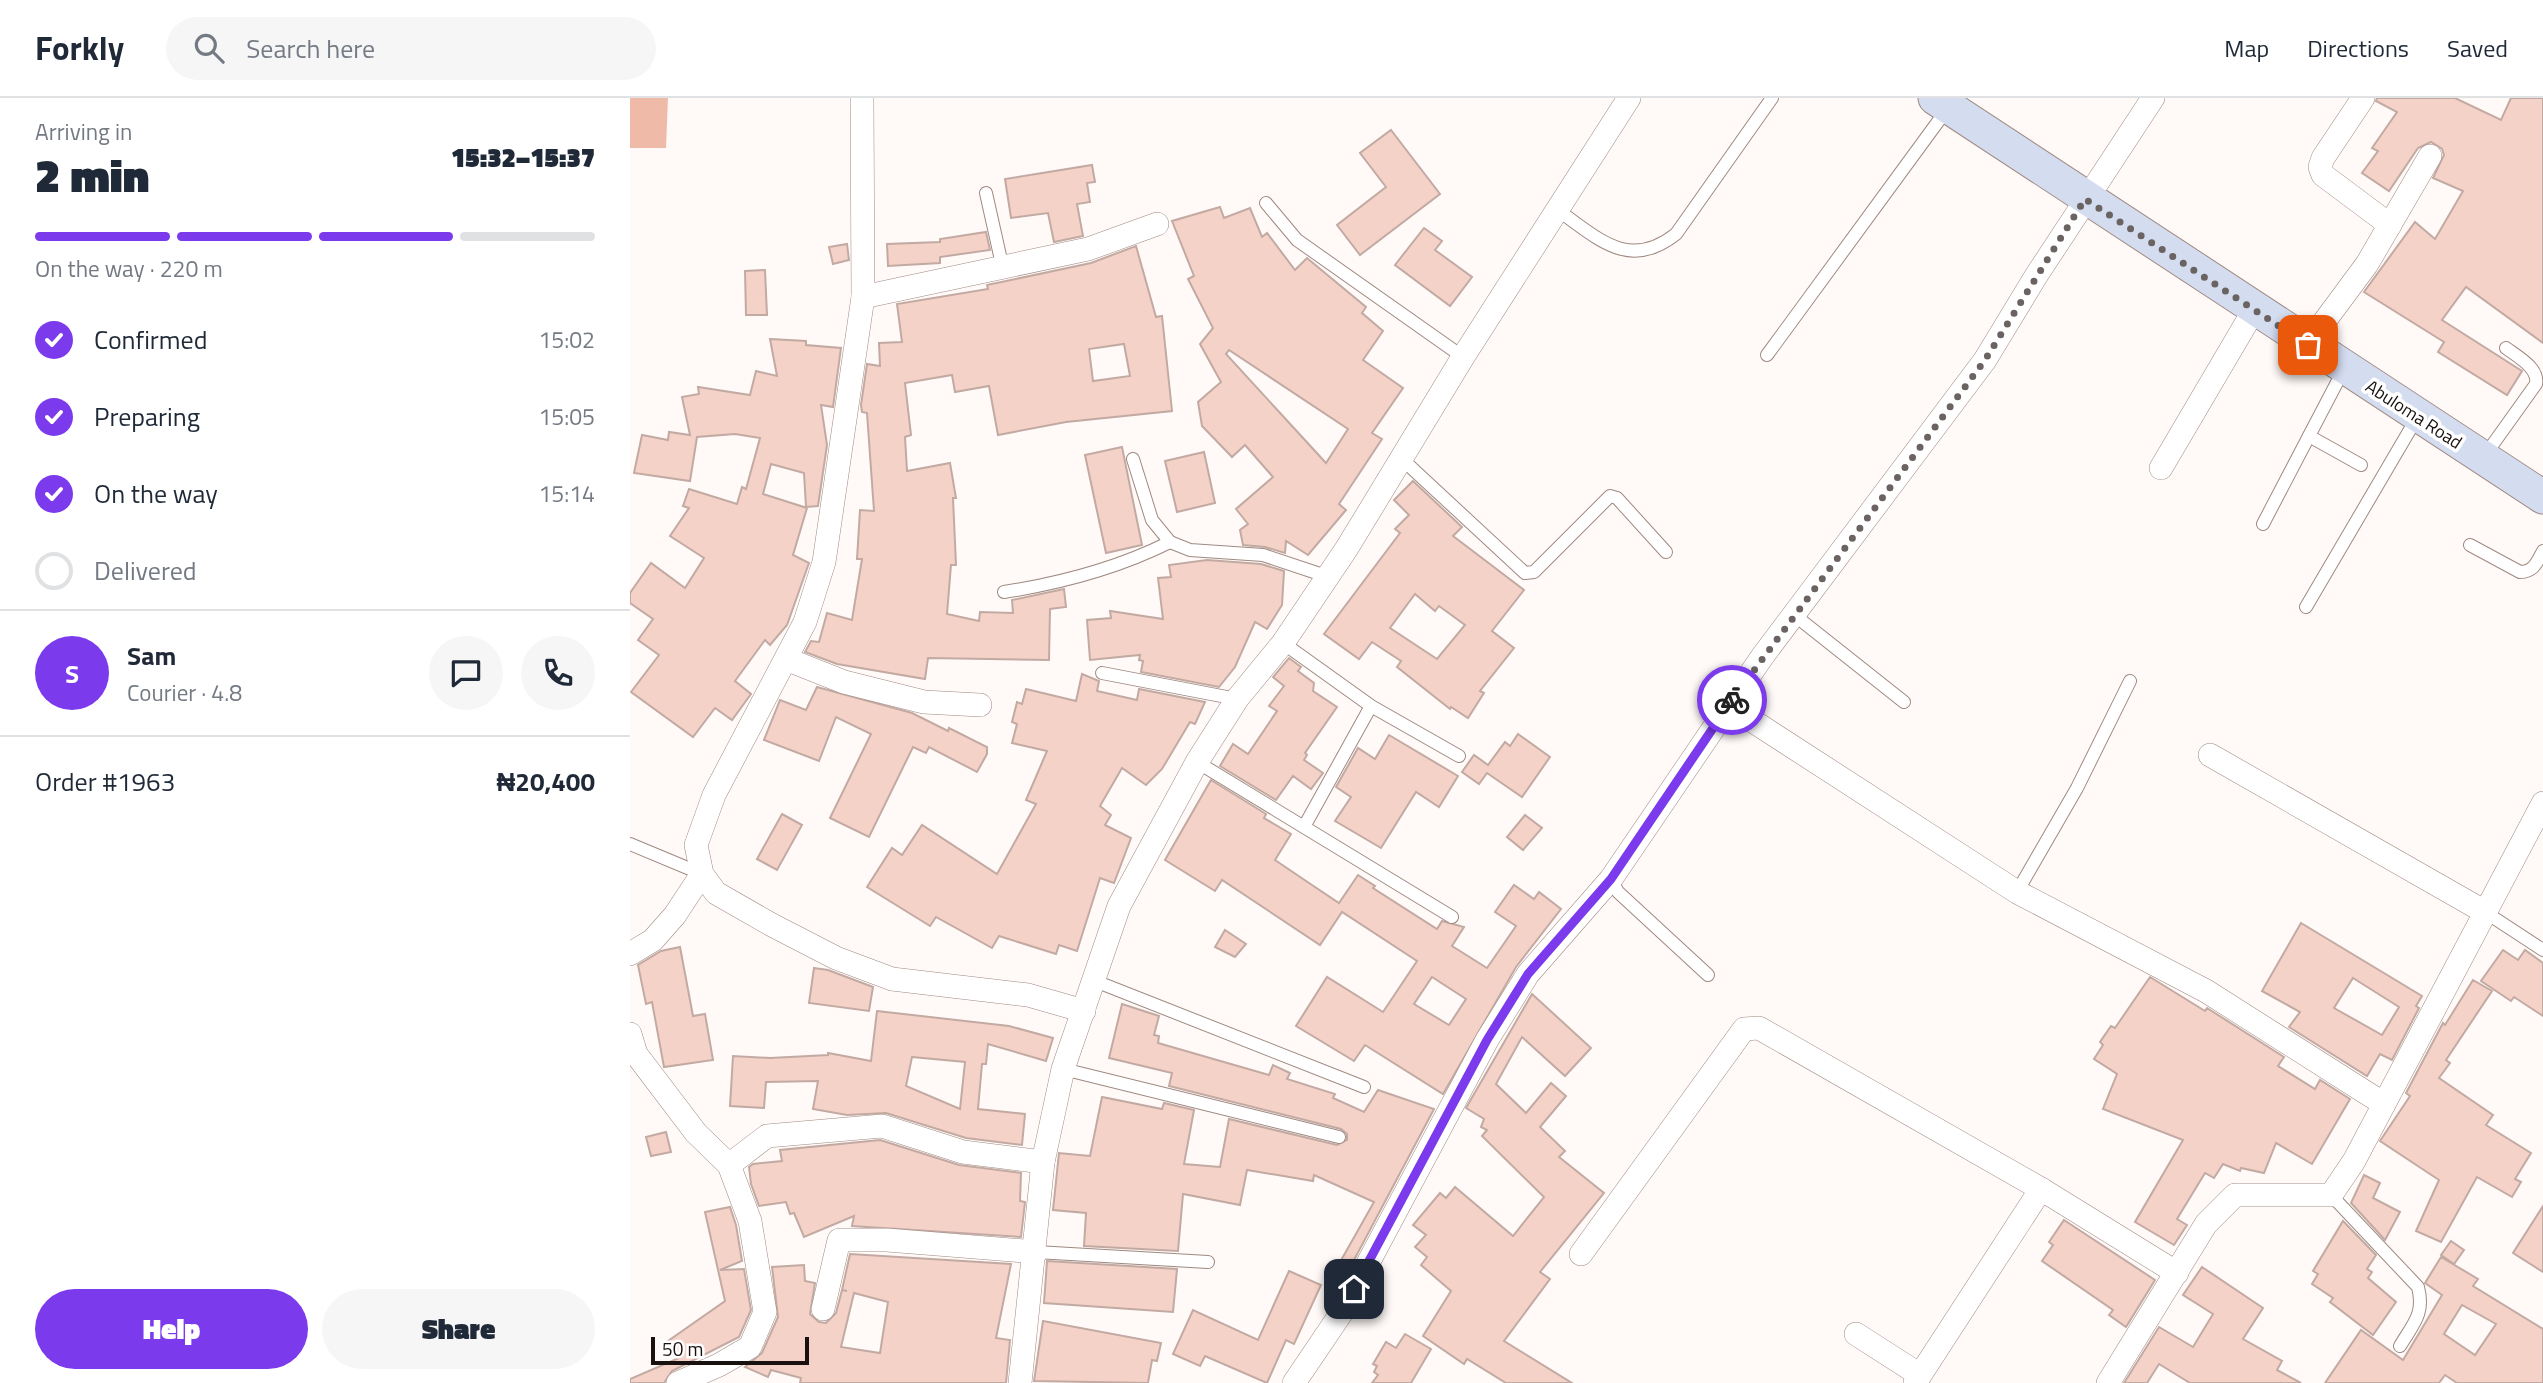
<!DOCTYPE html>
<html lang="en">
<head>
<meta charset="utf-8">
<style>
  body { margin:0; font-family:"Titillium Web",sans-serif; background:#f6f6f7; color:#1f2937; height:100vh; display:flex; flex-direction:column; font-size:26px; white-space:nowrap }
  * { box-sizing:border-box; margin:0 }
  p { font-size:23px; color:#747a83 }
  .icon { flex:none; width:38px; height:38px; fill:none; stroke:currentColor; stroke-width:2; stroke-linecap:round; stroke-linejoin:round }
  .map { position:relative; flex:1; overflow:hidden }
  .drawer { display:flex; flex-direction:column; background:#fff; width:630px }
  .drawer>* { flex:none }
  .scale { position:absolute; left:21px; bottom:18px; width:158px; box-sizing:border-box; padding-left:7px; border:4px solid #19110f; border-top:0; font-size:19px; line-height:24px; white-space:nowrap; color:#19110f; -webkit-text-stroke:5px #fff; paint-order:stroke }
  .pin { position:absolute; display:grid; place-items:center; width:60px; height:60px; color:#fff; margin:-30px; border-radius:14px; box-shadow:0 4px 10px #0006 }
  .courier { position:absolute; display:grid; place-items:center; width:70px; height:70px; margin:-35px; border:5px solid #7c3aed; border-radius:50%; background:#fff; color:#222; box-shadow:0 2px 9px #0007 }
  .overview em { font-style:normal; font-weight:800 }
  .overview div { display:flex; flex-direction:column-reverse }
  .overview { display:flex; align-items:center; justify-content:space-between; height:119px; padding:0 35px }
  h1 { font-size:46px; font-weight:800; line-height:52px }
  .bar { display:grid; grid-template-columns:repeat(4,1fr); gap:10px 7px; align-content:center; height:84px; padding:0 35px }
  .bar i { height:9px; border-radius:5px; background:#e0e1e3 }
  .bar .on { background:#7c3aed }
  .bar p { grid-column:span 4 }
  .line { display:flex; align-items:center; gap:18px; padding:0 35px; border-top:2px solid #e0e1e3 }
  .line div { flex:1 }
  .round { display:grid; place-items:center; flex:none; width:74px; height:74px; border-radius:37px; background:#f6f6f7 }
  ol { padding:0 35px; list-style:none }
  li { display:flex; align-items:center; gap:21px; height:77px }
  li p { margin-inline-start:auto }
  li .icon { padding:7px; border-radius:50%; background:#7c3aed; color:#fff; stroke-width:4 }
  li:last-child { color:#747a83 }
  li i { width:38px; height:38px; border:4px solid #e0e1e3; border-radius:50% }
  .cta { display:flex; gap:14px; margin-top:auto; padding:14px 35px }
  .cta a { flex:1; height:80px; border-radius:42px; background:#7c3aed; color:#fff; font-size:28px; font-weight:800; line-height:80px; text-align:center }
  .cta a+a { background:#f6f6f7; color:#1f2937 }
  header { display:flex; align-items:center; gap:42px; box-sizing:border-box; height:98px; padding:0 35px; background:#fff; border-bottom:2px solid #e0e1e3 }
  header strong { font-size:33px }
  nav { display:flex; gap:38px; margin-inline-start:auto; font-size:24px }
  .search { width:490px; height:63px; background:#f6f6f7; display:flex; align-items:center; gap:18px; box-sizing:border-box; padding:0 24px; border-radius:38px; color:#747a83; font-size:26px }
  main { display:flex; flex:1; min-height:0 }
  .map>svg:first-child { display:block }
</style>
</head>
<body>
<header>
<strong>Forkly</strong>
<div class="search"><svg class="icon" aria-label="search" viewBox="0 0 24 24"><circle cx="10" cy="10" r="6"/><path d="M15 15l6 6"/></svg>Search here</div>
<nav><a>Map</a><a>Directions</a><a>Saved</a></nav>
</header>
<main>
<section class="drawer">
<div class="overview"><div><h1>2 min</h1><p>Arriving in</p></div><em>15:32–15:37</em></div>
<div class="bar"><i class="on"></i><i class="on"></i><i class="on"></i><i></i><p>On the way · 220 m</p></div>
<ol>
<li><svg class="icon" aria-label="check" viewBox="0 0 24 24"><path d="M5 12l5 5 9-10"/></svg>Confirmed<p>15:02</p></li>
<li><svg class="icon" aria-label="check" viewBox="0 0 24 24"><path d="M5 12l5 5 9-10"/></svg>Preparing<p>15:05</p></li>
<li><svg class="icon" aria-label="check" viewBox="0 0 24 24"><path d="M5 12l5 5 9-10"/></svg>On the way<p>15:14</p></li>
<li><i></i>Delivered</li>
</ol>
<div class="line" style="height:126px"><b class="round" style="background:#7c3aed;color:#fff">S</b><div><b>Sam</b><p>Courier · 4.8</p></div><a class="round"><svg class="icon" aria-label="chat" viewBox="0 0 24 24"><path d="M4 5h16v11H9l-5 4z"/></svg></a><a class="round"><svg class="icon" aria-label="phone" viewBox="0 0 24 24"><path d="M5 4h4l2 5-3 2q2 4 5 5l2-3 5 2v4C11 20 4 13 5 4z"/></svg></a></div>
<div class="line" style="height:91px"><div>Order #1963</div><b>₦20,400</b></div>
<div class="cta"><a>Help</a><a>Share</a></div>
</section>
<div class="map">
<svg width="1913" height="1285" viewBox="0 0 1913 1285">
  <rect width="100%" height="100%" fill="#fffaf8"/>
  <path fill="#f0baa8" d="M 0,0 L 38,0 L 36,50 L 0,50 Z"/>
  <g fill="#f5d2c7" stroke="#c2aaa3" stroke-width="2" fill-rule="evenodd">
    <path d="M 1747,0 L 1825,0 L 1871,22 L 1881,0 L 1913,0 L 1913,245 L 1836,189 L 1812,222 L 1892,273 L 1877,297 L 1808,254 L 1814,244 L 1734,194 L 1785,124 L 1805,141 L 1833,93 L 1803,80 L 1814,57 L 1812,51 L 1801,44 L 1788,50 L 1759,93 L 1732,75 L 1748,53 L 1742,50 L 1767,14 L 1746,3 Z"/>
    <path d="M 761,32 L 810,96 L 730,157 L 707,127 L 756,89 L 730,55 Z"/>
    <path d="M 462,67 L 465,84 L 457,85 L 460,104 L 447,106 L 453,138 L 424,144 L 418,115 L 381,120 L 375,81 Z"/>
    <path d="M 590,109 L 594,120 L 620,110 L 632,139 L 637,135 L 665,172 L 677,160 L 736,209 L 732,215 L 753,233 L 733,262 L 773,290 L 742,335 L 752,341 L 709,406 L 716,412 L 678,457 L 656,443 L 655,455 L 635,449 L 613,447 L 610,432 L 618,426 L 606,411 L 643,379 L 615,347 L 602,359 L 572,328 L 568,304 L 591,284 L 570,246 L 583,230 L 558,181 L 564,178 L 542,123 ZM 599,252 L 718,331 L 696,365 L 596,256 Z"/>
    <path d="M 794,130 L 812,143 L 805,152 L 842,179 L 820,208 L 765,167 Z"/>
    <path d="M 356,134 L 360,152 L 310,159 L 310,165 L 258,168 L 257,146 L 310,144 L 310,141 Z"/>
    <path d="M 217,146 L 219,162 L 203,166 L 199,149 Z"/>
    <path d="M 506,148 L 526,219 L 532,218 L 542,313 L 436,324 L 368,337 L 359,288 L 325,294 L 322,277 L 275,285 L 281,337 L 275,339 L 277,373 L 320,365 L 326,400 L 323,400 L 326,467 L 321,467 L 317,516 L 349,523 L 350,514 L 383,515 L 382,502 L 434,491 L 436,509 L 420,511 L 419,562 L 298,560 L 295,581 L 207,566 L 175,554 L 181,543 L 189,544 L 197,515 L 222,522 L 232,461 L 227,461 L 230,412 L 244,413 L 237,315 L 232,314 L 231,307 L 237,266 L 250,268 L 249,245 L 272,244 L 267,206 L 358,191 L 357,187 L 461,165 ZM 494,246 L 500,278 L 463,283 L 459,251 Z"/>
    <path d="M 135,172 L 137,217 L 116,217 L 115,173 Z"/>
    <path d="M 140,241 L 176,243 L 176,247 L 211,250 L 203,309 L 191,307 L 197,347 L 188,408 L 176,409 L 174,375 L 141,366 L 133,396 L 177,410 L 163,457 L 179,465 L 157,527 L 140,547 L 135,542 L 105,583 L 121,596 L 102,622 L 85,610 L 63,639 L 1,594 L 29,557 L 8,542 L 23,521 L 0,505 L 0,495 L 21,465 L 55,490 L 74,460 L 40,438 L 59,410 L 53,408 L 59,391 L 107,406 L 112,389 L 116,391 L 130,340 L 105,336 L 67,339 L 60,383 L 4,375 L 12,337 L 38,342 L 39,334 L 60,337 L 52,299 L 69,296 L 68,289 L 120,297 L 126,273 L 147,278 Z"/>
    <path d="M 492,349 L 512,447 L 476,455 L 455,357 Z"/>
    <path d="M 574,354 L 585,405 L 547,414 L 535,363 Z"/>
    <path d="M 783,383 L 832,429 L 823,438 L 894,492 L 862,533 L 884,550 L 850,593 L 854,595 L 838,620 L 821,609 L 820,611 L 767,569 L 771,563 L 742,544 L 729,561 L 694,536 L 770,435 L 765,431 L 779,417 L 764,402 ZM 785,496 L 805,513 L 809,508 L 835,527 L 807,561 L 760,530 Z"/>
    <path d="M 577,462 L 631,466 L 654,473 L 652,507 L 637,531 L 625,524 L 605,569 L 589,589 L 511,574 L 513,563 L 509,562 L 510,557 L 460,562 L 457,522 L 481,520 L 480,513 L 533,521 L 528,480 L 541,479 L 539,467 Z"/>
    <path d="M 659,560 L 671,569 L 668,573 L 684,585 L 683,593 L 707,609 L 675,655 L 677,657 L 674,662 L 693,675 L 681,691 L 663,678 L 646,702 L 590,668 L 603,646 L 618,656 L 647,613 L 639,608 L 654,588 L 643,579 Z"/>
    <path d="M 452,576 L 469,583 L 467,593 L 507,602 L 509,591 L 575,604 L 565,626 L 560,624 L 532,671 L 516,687 L 492,670 L 470,708 L 481,717 L 475,727 L 501,740 L 484,785 L 470,780 L 447,853 L 429,847 L 426,856 L 369,838 L 362,850 L 306,819 L 300,828 L 237,789 L 262,750 L 272,757 L 292,727 L 367,776 L 406,706 L 396,702 L 417,653 L 382,645 L 387,626 L 382,624 L 387,604 L 392,606 L 396,591 L 446,603 Z"/>
    <path d="M 187,589 L 282,615 L 318,633 L 319,630 L 357,649 L 357,656 L 347,674 L 299,649 L 296,655 L 283,649 L 239,739 L 200,720 L 241,636 L 206,619 L 189,663 L 134,642 L 150,602 L 176,612 Z"/>
    <path d="M 888,636 L 920,659 L 892,699 L 857,675 L 849,686 L 832,674 L 844,657 L 858,667 L 875,644 L 880,648 Z"/>
    <path d="M 759,637 L 828,678 L 809,709 L 786,694 L 751,750 L 705,723 L 721,699 L 706,689 L 728,650 L 745,661 Z"/>
    <path d="M 581,682 L 636,716 L 634,720 L 661,736 L 645,762 L 682,787 L 709,805 L 728,777 L 745,788 L 743,790 L 807,831 L 812,823 L 834,829 L 822,848 L 857,870 L 886,828 L 865,814 L 884,787 L 904,801 L 909,794 L 931,811 L 886,869 L 813,996 L 735,947 L 724,963 L 666,928 L 697,879 L 753,914 L 787,863 L 712,814 L 690,847 L 592,782 L 585,793 L 535,762 ZM 802,879 L 836,901 L 819,927 L 784,906 Z"/>
    <path d="M 152,716 L 172,727 L 147,772 L 127,761 Z"/>
    <path d="M 895,717 L 912,730 L 893,752 L 877,739 Z"/>
    <path d="M 1671,825 L 1792,898 L 1786,908 L 1789,910 L 1762,962 L 1750,956 L 1737,978 L 1659,929 L 1670,914 L 1632,893 ZM 1723,880 L 1769,909 L 1752,937 L 1704,910 Z"/>
    <path d="M 595,832 L 616,846 L 605,859 L 585,849 Z"/>
    <path d="M 50,849 L 63,918 L 75,916 L 83,962 L 34,969 L 22,904 L 16,906 L 8,867 L 31,853 Z"/>
    <path d="M 1873,852 L 1888,862 L 1895,852 L 1913,865 L 1913,918 L 1884,899 L 1881,903 L 1851,883 Z"/>
    <path d="M 184,870 L 198,872 L 243,889 L 239,913 L 179,905 Z"/>
    <path d="M 1520,879 L 1575,913 L 1577,910 L 1654,959 L 1648,968 L 1685,991 L 1690,982 L 1720,1001 L 1682,1066 L 1646,1045 L 1634,1075 L 1611,1070 L 1610,1073 L 1593,1066 L 1584,1080 L 1575,1075 L 1547,1121 L 1557,1127 L 1544,1147 L 1505,1124 L 1553,1042 L 1473,1011 L 1487,976 L 1464,961 L 1473,947 L 1470,944 L 1481,928 L 1485,930 Z"/>
    <path d="M 1843,882 L 1862,893 L 1816,962 L 1820,965 L 1809,980 L 1863,1017 L 1856,1027 L 1901,1055 L 1885,1081 L 1891,1084 L 1882,1099 L 1847,1079 L 1811,1144 L 1786,1133 L 1809,1082 L 1750,1043 L 1780,998 L 1776,995 L 1813,925 L 1815,927 Z"/>
    <path d="M 902,896 L 961,950 L 935,978 L 892,939 L 866,986 L 896,1015 L 921,985 L 936,998 L 910,1029 L 935,1053 L 929,1059 L 974,1095 L 910,1174 L 920,1181 L 874,1243 L 942,1285 L 876,1285 L 837,1261 L 834,1266 L 793,1238 L 821,1193 L 791,1167 L 797,1159 L 785,1149 L 796,1137 L 783,1127 L 810,1095 L 816,1100 L 825,1089 L 883,1138 L 914,1099 L 852,1038 L 857,1032 L 851,1029 L 854,1021 L 836,1010 Z"/>
    <path d="M 492,906 L 529,918 L 524,937 L 529,938 L 528,945 L 639,977 L 643,967 L 660,975 L 657,981 L 705,996 L 703,1000 L 734,1014 L 748,992 L 804,1011 L 715,1179 L 705,1173 L 744,1104 L 684,1077 L 683,1083 L 617,1072 L 610,1107 L 553,1096 L 548,1153 L 454,1148 L 456,1115 L 423,1112 L 429,1055 L 460,1058 L 472,999 L 532,1011 L 534,1005 L 564,1012 L 554,1066 L 590,1069 L 599,1021 L 707,1047 L 717,1042 L 717,1036 L 711,1031 L 539,988 L 542,975 L 479,960 Z"/>
    <path d="M 247,913 L 379,928 L 423,940 L 416,963 L 358,946 L 356,966 L 352,966 L 348,1011 L 395,1016 L 392,1047 L 336,1040 L 256,1015 L 217,1017 L 183,1011 L 188,983 L 136,984 L 134,1010 L 100,1008 L 103,958 L 140,960 L 198,957 L 198,955 L 241,963 ZM 282,959 L 335,964 L 330,1011 L 276,988 Z"/>
    <path d="M 36,1034 L 41,1054 L 21,1058 L 16,1039 Z"/>
    <path d="M 250,1042 L 329,1067 L 391,1075 L 390,1103 L 395,1104 L 391,1139 L 222,1128 L 224,1118 L 174,1139 L 164,1115 L 160,1116 L 156,1104 L 129,1108 L 121,1086 L 119,1069 L 123,1066 L 152,1063 L 150,1052 Z"/>
    <path d="M 1734,1077 L 1750,1085 L 1743,1100 L 1770,1114 L 1755,1142 L 1721,1105 Z"/>
    <path d="M 1913,1108 L 1913,1174 L 1883,1155 Z"/>
    <path d="M 100,1109 L 106,1127 L 112,1163 L 90,1172 L 114,1171 L 121,1212 L 109,1239 L 42,1273 L 34,1285 L 0,1285 L 0,1281 L 49,1260 L 38,1243 L 95,1203 L 75,1114 Z"/>
    <path d="M 1434,1122 L 1525,1182 L 1496,1229 L 1479,1217 L 1483,1212 L 1412,1163 L 1423,1147 L 1419,1144 Z"/>
    <path d="M 1713,1123 L 1746,1157 L 1737,1171 L 1742,1174 L 1738,1180 L 1766,1204 L 1743,1237 L 1700,1204 L 1703,1200 L 1682,1186 L 1688,1176 L 1683,1173 Z"/>
    <path d="M 1821,1143 L 1834,1152 L 1824,1166 L 1811,1157 Z"/>
    <path d="M 220,1156 L 381,1166 L 366,1240 L 380,1242 L 376,1285 L 170,1285 L 171,1280 L 141,1272 L 138,1279 L 115,1269 L 132,1255 L 148,1219 L 142,1169 L 174,1167 L 175,1183 L 185,1185 L 180,1216 L 189,1224 L 196,1225 L 206,1215 L 212,1192 L 217,1193 L 212,1192 ZM 224,1195 L 258,1204 L 250,1255 L 211,1249 Z"/>
    <path d="M 1811,1159 L 1848,1181 L 1843,1188 L 1913,1231 L 1913,1285 L 1827,1285 L 1815,1277 L 1809,1285 L 1695,1285 L 1731,1232 L 1773,1262 L 1812,1197 L 1795,1185 ZM 1832,1207 L 1866,1226 L 1845,1257 L 1814,1236 Z"/>
    <path d="M 417,1163 L 547,1171 L 543,1214 L 414,1205 Z"/>
    <path d="M 1572,1169 L 1633,1210 L 1613,1241 L 1652,1263 L 1647,1272 L 1671,1285 L 1560,1285 L 1529,1266 L 1517,1285 L 1494,1285 L 1529,1229 L 1563,1249 L 1583,1216 L 1553,1197 Z"/>
    <path d="M 659,1173 L 691,1187 L 664,1246 L 656,1242 L 637,1285 L 575,1258 L 570,1268 L 543,1256 L 563,1212 L 628,1242 Z"/>
    <path d="M 413,1223 L 531,1245 L 527,1263 L 522,1262 L 518,1285 L 404,1283 Z"/>
    <path d="M 775,1236 L 801,1251 L 781,1285 L 742,1285 L 748,1277 L 744,1274 L 747,1268 L 743,1266 L 756,1244 L 766,1250 Z"/>
  </g>
  <g fill="none" stroke-linecap="round" stroke-linejoin="round">
    <defs>
      <g id="lane">
        <path d="M 356,95 L 373,171"/>
        <path d="M 636,105 L 667,142 L 833,259"/>
        <path d="M 929,113 C 969,141 999,173 1046,136 L 1142,0"/>
        <path d="M 1137,257 L 1318,10"/>
        <path d="M 1679,338 L 1731,367"/>
        <path d="M 1853,360 L 1906,286 C 1909,270 1888,259 1876,250"/>
        <path d="M 503,361 L 522,422 L 540,444 L 560,452 L 633,457 L 696,478"/>
        <path d="M 773,362 L 895,475 L 904,474 L 980,398 L 987,400 L 1036,454"/>
        <path d="M 1633,426 L 1714,271"/>
        <path d="M 1840,447 L 1890,474 C 1904,474 1907,464 1913,453"/>
        <path d="M 374,494 C 432,485 488,470 540,444"/>
        <path d="M 1676,509 L 1788,318"/>
        <path d="M 1163,516 L 1274,604"/>
        <path d="M 653,545 L 741,608 L 829,658"/>
        <path d="M 472,575 L 607,601"/>
        <path d="M 567,664 L 822,819"/>
        <path d="M 675,727 L 741,608"/>
        <path d="M 0,746 L 72,776"/>
        <path d="M 981,781 L 988,794 L 1078,877"/>
        <path d="M 1387,794 L 1447,690 L 1500,583"/>
        <path d="M 1855,814 L 1913,852"/>
        <path d="M 465,883 L 734,989"/>
        <path d="M 433,971 L 709,1039"/>
        <path d="M 1701,1097 L 1788,1189 C 1795,1216 1783,1226 1770,1248"/>
        <path d="M 406,1154 L 578,1164"/>
      </g>
      <g id="street">
        <path d="M 232,0 L 233,199 L 194,464 L 175,524 L 84,697 L 66,747 L 72,776 L 86,795 L 142,827 L 206,860 L 262,881 L 398,897 L 454,913"/>
        <path d="M 1733,0 L 1693,60 L 1690,69 L 1693,77 L 1760,127"/>
        <path d="M 233,199 L 458,151 L 527,126"/>
        <path d="M 1677,247 L 1737,166 L 1800,58"/>
        <path d="M 1531,370 L 1624,212"/>
        <path d="M 156,561 L 214,584 L 294,604 L 350,607"/>
        <path d="M 1098,607 L 1387,794 L 1576,893 L 1754,1006"/>
        <path d="M 1580,657 L 1855,814"/>
        <path d="M 0,856 L 23,842 L 45,817 L 72,776"/>
        <path d="M 0,936 L 6,956 L 66,1035 L 99,1067 L 120,1123 L 135,1214 L 120,1249 L 89,1267 L 48,1285"/>
        <path d="M 99,1067 L 137,1038 L 252,1028 L 333,1054 L 413,1064"/>
        <path d="M 951,1156 L 1114,931 L 1129,930 L 1411,1091 L 1547,1175"/>
        <path d="M 193,1211 L 209,1142 L 257,1142 L 406,1154"/>
        <path d="M 1226,1236 L 1290,1277"/>
        <path d="M 390,1285 L 413,1064 L 433,971 L 489,808 L 567,664 L 607,601 L 653,545 L 717,450 L 833,259 L 999,0"/>
        <path d="M 664,1285 L 712,1214 L 857,942 L 898,876 L 981,781 L 1132,559 L 1355,262 L 1406,178 L 1523,0"/>
        <path d="M 1285,1285 L 1411,1091"/>
        <path d="M 1478,1285 L 1576,1126 L 1605,1097 L 1701,1097 L 1724,1063 L 1913,705"/>
      </g>
      <path id="secondary" d="M 1305,0 L 1913,399"/>
    </defs>
    <use href="#lane" stroke="#9f8981" stroke-width="14"/>
    <use href="#street" stroke="#9f8981" stroke-width="24"/>
    <use href="#secondary" stroke="#9f8981" stroke-width="35"/>
    <use href="#lane" stroke="#fff" stroke-width="12"/>
    <use href="#street" stroke="#fff" stroke-width="23"/>
    <use href="#secondary" stroke="#d4dcf0" stroke-width="33"/>
  </g>
  <g fill="none" stroke-linecap="round" stroke-linejoin="round">
    <path stroke="#6a6361" stroke-width="7" stroke-dasharray="0 12.6" d="M 1102,602 L 1355,262 L 1455,101 L 1678,247"/>
    <path stroke="#7c3aed" stroke-width="9" d="M 724,1191 L 857,942 L 898,876 L 981,781 L 1102,602"/>
  </g>
  <g text-anchor="middle" dominant-baseline="central" stroke-width="7" stroke-linejoin="round" paint-order="stroke">
    <g font-size="18" fill="#19110f" stroke="#fff">
      <text transform="translate(1784 316) rotate(33)">Abuloma Road</text>
    </g>
  </g>
</svg>
<div class="scale">50 m</div>
<div class="pin" style="left:1678px;top:247px;background:#ea580c"><svg class="icon" aria-label="bag" viewBox="0 0 24 24"><path d="M5 8h14l-1 12H6zM9 8a3 3 0 0 1 6 0"/></svg></div>
<div class="pin" style="left:724px;top:1191px;background:#1f2937"><svg class="icon" aria-label="home" viewBox="0 0 24 24"><path d="M3 11l9-7 9 7M6 9v11h12V9"/></svg></div>
<div class="courier" style="left:1102px;top:602px"><svg class="icon" aria-label="bike" viewBox="0 0 24 24"><circle cx="6" cy="16" r="4"/><circle cx="18" cy="16" r="4"/><path d="M6 16l4-8h5l3 8M10 8l3 8H6M13 5h3"/></svg></div>
</div>
</main>
</body>
</html>
